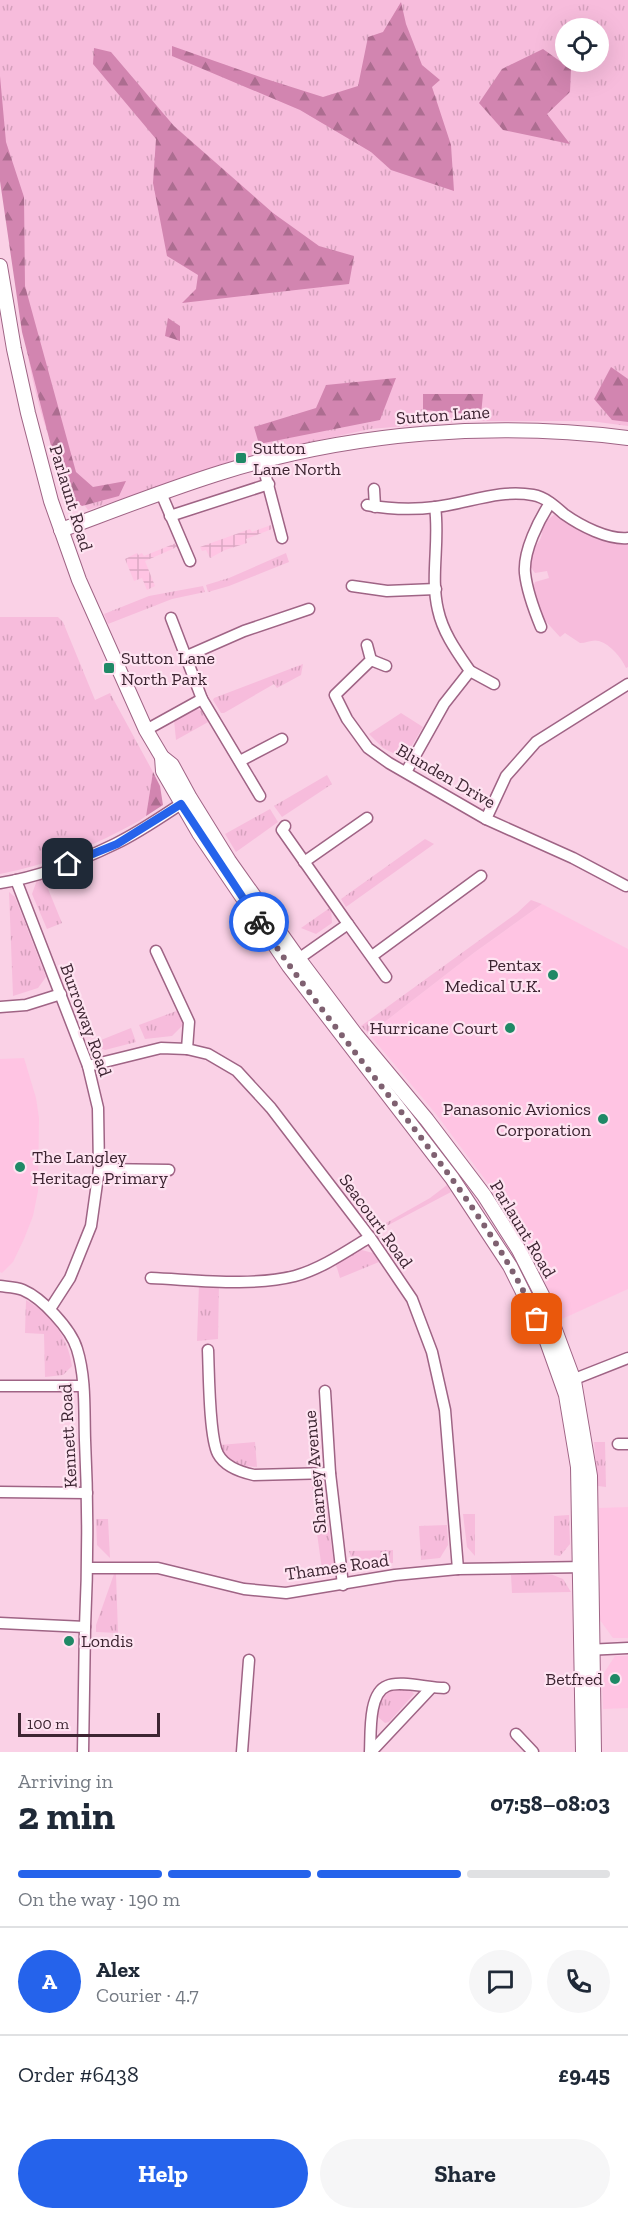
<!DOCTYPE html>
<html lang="en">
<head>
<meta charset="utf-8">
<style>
  body { margin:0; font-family:"Zilla Slab",serif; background:#f6f6f7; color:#1f2937; height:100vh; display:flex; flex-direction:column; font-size:22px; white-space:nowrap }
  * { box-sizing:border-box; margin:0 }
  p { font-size:20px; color:#747a83 }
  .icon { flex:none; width:33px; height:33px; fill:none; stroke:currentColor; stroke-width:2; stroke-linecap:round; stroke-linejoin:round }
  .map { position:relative; height:1752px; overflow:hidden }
  .drawer { display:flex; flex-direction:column; background:#fff; flex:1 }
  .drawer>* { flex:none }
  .tools { position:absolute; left:555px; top:18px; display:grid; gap:12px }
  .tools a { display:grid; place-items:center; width:54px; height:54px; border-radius:50%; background:#fff; box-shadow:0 6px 24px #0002; font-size:30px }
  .scale { position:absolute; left:18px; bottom:15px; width:142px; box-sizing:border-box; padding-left:6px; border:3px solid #3d2532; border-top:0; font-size:16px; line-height:21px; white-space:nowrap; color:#3d2532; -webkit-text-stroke:4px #fee3f1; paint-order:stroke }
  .pin { position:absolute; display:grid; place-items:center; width:51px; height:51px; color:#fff; margin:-26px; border-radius:12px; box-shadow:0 3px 9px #0006 }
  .courier { position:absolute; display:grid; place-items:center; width:60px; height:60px; margin:-30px; border:4px solid #2563eb; border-radius:50%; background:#fff; color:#222; box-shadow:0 2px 8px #0007 }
  .overview em { font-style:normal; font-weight:700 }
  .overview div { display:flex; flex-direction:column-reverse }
  .overview { display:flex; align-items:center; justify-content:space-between; height:102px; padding:0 18px }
  h1 { font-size:39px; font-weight:700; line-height:45px }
  .bar { display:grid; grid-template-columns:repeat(4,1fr); gap:9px 6px; align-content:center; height:72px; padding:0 18px }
  .bar i { height:8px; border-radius:4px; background:#e0e1e3 }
  .bar .active { background:#2563eb }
  .bar p { grid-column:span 4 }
  .line { display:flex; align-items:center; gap:15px; padding:0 18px; border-top:2px solid #e0e1e3 }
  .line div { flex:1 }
  .round { display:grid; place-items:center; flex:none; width:63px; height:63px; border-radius:32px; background:#f6f6f7 }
  .button { display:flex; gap:12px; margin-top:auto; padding:12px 18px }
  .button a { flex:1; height:69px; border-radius:36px; background:#2563eb; color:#fff; font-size:24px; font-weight:700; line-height:69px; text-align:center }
  .button a+a { background:#f6f6f7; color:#1f2937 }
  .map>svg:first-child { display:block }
</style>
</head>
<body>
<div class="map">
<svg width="628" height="1752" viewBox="0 0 628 1752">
  <defs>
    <pattern id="industrial-grid" width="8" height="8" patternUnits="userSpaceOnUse" patternTransform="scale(1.5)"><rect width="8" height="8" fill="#ffc4e3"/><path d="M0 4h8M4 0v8" fill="none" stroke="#dba8c3"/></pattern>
    <pattern id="grass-tufts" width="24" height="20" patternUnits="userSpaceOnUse" patternTransform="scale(1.5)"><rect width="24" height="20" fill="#f7bcdc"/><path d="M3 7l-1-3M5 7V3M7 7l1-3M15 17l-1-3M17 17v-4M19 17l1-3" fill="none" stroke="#d5a1bd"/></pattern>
    <pattern id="forest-firs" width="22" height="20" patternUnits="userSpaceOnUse" patternTransform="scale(1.5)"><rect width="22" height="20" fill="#d285b0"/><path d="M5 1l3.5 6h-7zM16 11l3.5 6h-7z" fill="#ac6d90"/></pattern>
  </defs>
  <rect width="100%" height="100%" fill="#fad1e6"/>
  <g fill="#ffc4e3">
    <path d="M 542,904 L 628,949 L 628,1289 L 562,1319 L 527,1242 L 496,1194 L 436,1114 L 369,1034 L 475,952 Z"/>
    <path d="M 24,1058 L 36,1098 L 39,1118 L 38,1191 L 33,1216 L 24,1239 L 13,1262 L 2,1273 L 0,1272 L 0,1059 Z"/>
    <path d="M 628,1507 L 628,1638 L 613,1638 L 600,1620 L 599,1508 Z"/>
    <path d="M 615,1656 L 628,1656 L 628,1708 L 603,1709 L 602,1676 Z"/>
  </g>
  <g fill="url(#industrial-grid)">
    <path d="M 271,525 L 272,529 L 246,539 L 247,543 L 225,550 L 210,558 L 206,550 L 202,551 L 200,547 L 250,529 L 252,532 Z"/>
    <path d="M 176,543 L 177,547 L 145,561 L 155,586 L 147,590 L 142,578 L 134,581 L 125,559 L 137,553 L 138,555 L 142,553 L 144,556 Z"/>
  </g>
  <g fill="url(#grass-tufts)" fill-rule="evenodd">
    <path d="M 0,0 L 628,0 L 628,426 L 590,421 L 467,421 L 370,429 L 265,452 L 88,510 C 33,436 24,338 14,250 C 10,206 3,162 0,119 C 0,79 0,39 0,0 ZM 566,28 L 598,28 L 598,62 L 566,62 Z"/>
    <path d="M 286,553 L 289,562 L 229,586 L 208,592 L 206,585 L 229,578 Z"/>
    <path d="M 203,586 L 205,592 L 172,599 L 108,624 L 104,614 L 149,596 Z"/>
    <path d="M 0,617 L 58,617 L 63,622 L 95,700 L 110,693 L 153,772 L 146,816 L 139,821 C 95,845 49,865 0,874 Z"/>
    <path d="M 303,664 L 301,675 L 277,688 L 274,684 L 224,713 L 221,713 L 213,700 L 214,698 Z"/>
    <path d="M 195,709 L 201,710 L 210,721 L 176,740 L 174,720 Z"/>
    <path d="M 401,713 L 423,727 L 407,754 L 401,757 L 383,748 L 369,734 Z"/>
    <path d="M 327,775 L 332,784 L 282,817 L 274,806 Z"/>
    <path d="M 270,809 L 278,822 L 236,852 L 225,834 Z"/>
    <path d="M 425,839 L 434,844 L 346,907 L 341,899 Z"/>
    <path d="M 44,879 L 62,923 L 47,929 L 32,894 L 37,880 Z"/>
    <path d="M 9,892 L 15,897 L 46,977 L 38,988 L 13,996 Z"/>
    <path d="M 531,900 L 542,904 L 475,952 L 369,1034 L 361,1026 L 517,913 Z"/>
    <path d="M 331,907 L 332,923 L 316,934 L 301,928 Z"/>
    <path d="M 179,1010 L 183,1025 L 172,1036 L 145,1039 L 139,1025 Z"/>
    <path d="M 131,1028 L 136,1042 L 105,1050 L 91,1044 Z"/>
    <path d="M 447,1185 L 451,1192 L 379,1230 L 377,1228 L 430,1198 Z"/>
    <path d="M 358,1249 L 373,1253 L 379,1262 L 340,1278 L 335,1261 Z"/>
    <path d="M 219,1283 L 218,1339 L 197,1341 L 199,1284 Z"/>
    <path d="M 26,1300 C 51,1314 68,1337 72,1366 L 63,1375 L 45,1377 L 44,1334 L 25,1333 Z"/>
    <path d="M 319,1421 L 319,1454 L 310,1464 L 307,1421 Z"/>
    <path d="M 255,1442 L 257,1467 C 240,1466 226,1462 220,1445 Z"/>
    <path d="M 594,1442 L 605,1442 L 606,1487 L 598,1486 Z"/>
    <path d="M 311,1477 L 324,1486 L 328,1520 L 316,1522 Z"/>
    <path d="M 463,1514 L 475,1514 L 475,1556 L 467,1547 Z"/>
    <path d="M 569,1515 L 570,1544 L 560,1556 L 554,1555 L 554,1516 Z"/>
    <path d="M 96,1519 L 108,1519 L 110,1558 L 97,1545 Z"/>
    <path d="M 328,1524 L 334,1563 L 323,1577 L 316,1526 Z"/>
    <path d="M 447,1525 L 448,1545 L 440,1558 L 421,1560 L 419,1526 Z"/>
    <path d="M 393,1550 L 393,1563 L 354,1565 L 349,1551 Z"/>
    <path d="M 114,1574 L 116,1574 L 118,1633 L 96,1632 L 96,1625 Z"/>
    <path d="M 534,1574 L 553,1575 L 563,1579 L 571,1592 L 512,1593 L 511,1575 Z"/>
    <path d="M 385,1689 L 410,1689 L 414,1694 L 389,1722 L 385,1723 L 378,1717 L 379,1694 Z"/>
  </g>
  <g fill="url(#forest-firs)">
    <path d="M 401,2 L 406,24 L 422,65 L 440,80 L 432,87 L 451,145 L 454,191 L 391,170 L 371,152 L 300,110 L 172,56 L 172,46 L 263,78 L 323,97 L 358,86 L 368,37 L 383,32 Z"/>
    <path d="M 94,48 L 111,52 L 174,126 L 273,213 L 319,246 L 354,256 L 349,284 L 182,303 L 196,289 L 198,275 L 167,256 L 153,183 L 156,139 L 93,64 Z"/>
    <path d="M 543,49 L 571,69 L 570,92 L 547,114 L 570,144 L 503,130 L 479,103 L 502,69 Z"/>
    <path d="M 0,76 L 6,142 L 24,197 L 25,286 L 76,472 L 93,487 L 126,481 L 119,496 L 82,506 L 63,493 L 22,332 L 0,181 Z"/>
    <path d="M 168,318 L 180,326 L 180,341 L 165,336 Z"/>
    <path d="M 611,367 L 628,379 L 628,422 L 612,420 L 594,399 Z"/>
    <path d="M 396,378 L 380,420 L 259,444 L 254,427 L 316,408 L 326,385 Z"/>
    <path d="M 423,394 L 483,394 L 481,415 L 423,410 Z"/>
    <path d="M 153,772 L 160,786 L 163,805 L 146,816 Z"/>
  </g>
  <path fill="#f7bcdc" d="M 555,514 L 618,543 L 628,543 L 628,667 L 626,668 C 621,657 611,645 599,641 C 592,639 587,643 580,643 L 565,633 L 560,637 L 541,616 L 533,588 L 535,582 L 549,578 L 547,571 L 535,573 L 529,565 L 533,548 C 540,543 544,534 541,525 Z"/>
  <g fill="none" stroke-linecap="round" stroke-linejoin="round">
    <defs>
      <g id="minor">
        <path d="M 262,462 L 282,538"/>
        <path d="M 374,489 L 375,507"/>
        <path d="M 161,493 L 190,561"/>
        <path d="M 367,505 C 389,509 414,510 436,507 C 469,503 499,489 533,495 C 545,497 555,506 564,514 C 581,526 608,540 628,538"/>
        <path d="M 170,516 L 269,484"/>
        <path d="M 352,586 L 387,591 L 436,589"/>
        <path d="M 171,618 L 202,699"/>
        <path d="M 541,627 C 534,610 527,592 525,573 C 523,551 539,520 550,503"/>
        <path d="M 367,645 L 371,660 L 335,695 L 347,719 L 368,748 L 389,763 L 486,819 L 573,858 L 626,886"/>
        <path d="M 187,656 L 244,631 L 309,609"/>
        <path d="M 371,660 L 386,666"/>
        <path d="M 470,671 L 494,684"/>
        <path d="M 146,730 L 202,699 L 260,796"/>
        <path d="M 240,761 L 282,739"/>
        <path d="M 406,772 L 444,704 L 470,671 C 457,652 443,633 438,610 C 430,577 440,541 435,507"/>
        <path d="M 486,819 L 506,776 L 536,742 L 628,684"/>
        <path d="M 285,826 L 282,830 L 348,924"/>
        <path d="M 304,862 L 367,818"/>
        <path d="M 16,880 L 88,1066 L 98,1108 L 99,1169 L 91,1226 L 70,1278 L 50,1309"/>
        <path d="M 0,883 C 39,877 80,861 115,844 C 140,832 164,815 187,800"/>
        <path d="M 156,951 L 189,1022 L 187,1049"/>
        <path d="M 372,956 L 481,876"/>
        <path d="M 294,962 L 348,924 L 386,977"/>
        <path d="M 0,1007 L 26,1005 L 61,994"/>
        <path d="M 88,1066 L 161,1048 L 187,1049 L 208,1054 L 237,1071 L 271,1108 L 372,1240 L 412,1299 L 432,1352 L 445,1410 L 458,1569"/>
        <path d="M 99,1169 L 169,1170"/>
        <path d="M 151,1278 C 197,1280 251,1287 295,1276 C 321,1269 347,1251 370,1237"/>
        <path d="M 0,1286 C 7,1287 16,1287 23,1290 C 42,1298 71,1329 77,1349 C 86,1378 84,1410 85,1440 C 88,1502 88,1564 85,1627"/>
        <path d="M 208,1350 C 209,1372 209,1437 218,1454 C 225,1467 240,1472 254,1475 L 330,1473"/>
        <path d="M 567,1382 L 628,1358"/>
        <path d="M 0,1386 L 83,1386"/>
        <path d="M 325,1391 L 330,1473 L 343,1585"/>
        <path d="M 618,1444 L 628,1444"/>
        <path d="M 0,1492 L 87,1493"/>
        <path d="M 88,1568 L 158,1568 L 244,1589 L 286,1593 L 395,1575 L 458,1569 L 586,1567"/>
        <path d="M 0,1623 L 85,1627 L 83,1752"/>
        <path d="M 586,1650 L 628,1648"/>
        <path d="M 516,1734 L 533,1752"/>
        <path d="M 242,1752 L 249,1660"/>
        <path d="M 370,1752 C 371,1735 368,1693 387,1686 C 399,1680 429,1688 444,1688"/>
        <path d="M 371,1752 L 431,1688"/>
      </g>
      <g id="tertiary">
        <path d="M 0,266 L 14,349 L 28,413 L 51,501 L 79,580 L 146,730 L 162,757 L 172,765 L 190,798 L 229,861 L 298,958 L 356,1035 L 427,1120 L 484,1195 L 519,1250 L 542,1295 L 574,1381 L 590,1476 L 594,1752"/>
        <path d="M 61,530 C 115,510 168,489 223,472 C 354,432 493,421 628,438"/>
        <path d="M 162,757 L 163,771 L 199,833 L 289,966 L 452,1178 L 510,1266 L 545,1336 L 566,1395 L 578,1467 L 583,1752"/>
      </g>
    </defs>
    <use href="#minor" stroke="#9f6485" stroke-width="13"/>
    <use href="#tertiary" stroke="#9f6485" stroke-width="16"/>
    <use href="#minor" stroke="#fff" stroke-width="10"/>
    <use href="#tertiary" stroke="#fff" stroke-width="14"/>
  </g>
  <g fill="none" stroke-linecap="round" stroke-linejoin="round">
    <path stroke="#7f6171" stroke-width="6" stroke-dasharray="0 10.8" d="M 259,922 C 308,994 363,1062 416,1131 C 461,1190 506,1251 537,1319"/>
    <path stroke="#2563eb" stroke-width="8" d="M 68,864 L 117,844 L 181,804 L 259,922"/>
  </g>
  <g fill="#1f8966" stroke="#fee3f1" stroke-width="2">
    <rect x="235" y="452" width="12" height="12" rx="3"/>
    <rect x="103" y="662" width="12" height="12" rx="3"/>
    <circle cx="553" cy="975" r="6"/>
    <circle cx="510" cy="1028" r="6"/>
    <circle cx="603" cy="1119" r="6"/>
    <circle cx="20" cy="1167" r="6"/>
    <circle cx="69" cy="1641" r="6"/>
    <circle cx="615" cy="1679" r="6"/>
  </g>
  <g text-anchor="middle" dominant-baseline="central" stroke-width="4.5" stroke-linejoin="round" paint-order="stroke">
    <g font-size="18" fill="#3d2532" stroke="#fee3f1">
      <text transform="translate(443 415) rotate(-4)">Sutton Lane</text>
      <text transform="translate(71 498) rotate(73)">Parlaunt Road</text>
      <text transform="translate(446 776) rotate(30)">Blunden Drive</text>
      <text transform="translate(86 1020) rotate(70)">Burroway Road</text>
      <text transform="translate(376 1221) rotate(54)">Seacourt Road</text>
      <text transform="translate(523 1229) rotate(59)">Parlaunt Road</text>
      <text transform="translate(68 1436) rotate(-93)">Kennett Road</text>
      <text transform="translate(315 1472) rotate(-95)">Sharney Avenue</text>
      <text transform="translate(337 1567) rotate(-8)">Thames Road</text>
    </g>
    <g font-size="18" fill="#3d2532" stroke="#fee3f1" text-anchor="start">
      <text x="253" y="448">Sutton<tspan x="253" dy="21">Lane North</tspan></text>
      <text x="121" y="658">Sutton Lane<tspan x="121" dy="21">North Park</tspan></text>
      <text x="541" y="965" text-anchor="end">Pentax<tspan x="541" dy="21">Medical U.K.</tspan></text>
      <text x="498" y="1028" text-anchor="end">Hurricane Court</text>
      <text x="591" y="1109" text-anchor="end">Panasonic Avionics<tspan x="591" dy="21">Corporation</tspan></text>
      <text x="32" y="1157">The Langley<tspan x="32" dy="21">Heritage Primary</tspan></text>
      <text x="81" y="1641">Londis</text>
      <text x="603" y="1679" text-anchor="end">Betfred</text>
    </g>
  </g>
</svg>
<div class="tools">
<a><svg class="icon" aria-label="locate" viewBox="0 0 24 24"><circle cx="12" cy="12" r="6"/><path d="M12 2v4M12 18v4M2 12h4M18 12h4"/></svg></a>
</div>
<div class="scale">100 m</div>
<div class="pin" style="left:537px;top:1319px;background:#ea580c"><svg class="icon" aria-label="bag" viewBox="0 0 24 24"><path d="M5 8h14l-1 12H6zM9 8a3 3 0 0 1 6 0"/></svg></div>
<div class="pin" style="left:68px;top:864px;background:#1f2937"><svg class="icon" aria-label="home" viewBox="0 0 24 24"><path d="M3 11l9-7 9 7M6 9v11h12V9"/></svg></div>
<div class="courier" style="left:259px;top:922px"><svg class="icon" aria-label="bike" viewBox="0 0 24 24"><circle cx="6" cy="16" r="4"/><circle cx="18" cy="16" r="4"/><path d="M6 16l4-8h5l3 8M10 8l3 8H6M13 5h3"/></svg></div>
</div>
<section class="drawer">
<div class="overview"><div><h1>2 min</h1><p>Arriving in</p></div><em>07:58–08:03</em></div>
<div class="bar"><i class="active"></i><i class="active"></i><i class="active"></i><i></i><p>On the way · 190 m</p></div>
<div class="line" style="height:108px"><b class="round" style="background:#2563eb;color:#fff">A</b><div><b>Alex</b><p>Courier · 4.7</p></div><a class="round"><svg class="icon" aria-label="chat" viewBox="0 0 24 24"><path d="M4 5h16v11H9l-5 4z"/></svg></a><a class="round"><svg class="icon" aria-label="phone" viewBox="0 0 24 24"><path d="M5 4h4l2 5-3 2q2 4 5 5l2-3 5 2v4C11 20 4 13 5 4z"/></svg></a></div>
<div class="line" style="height:78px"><div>Order #6438</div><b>£9.45</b></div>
<div class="button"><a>Help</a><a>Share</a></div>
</section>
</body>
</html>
